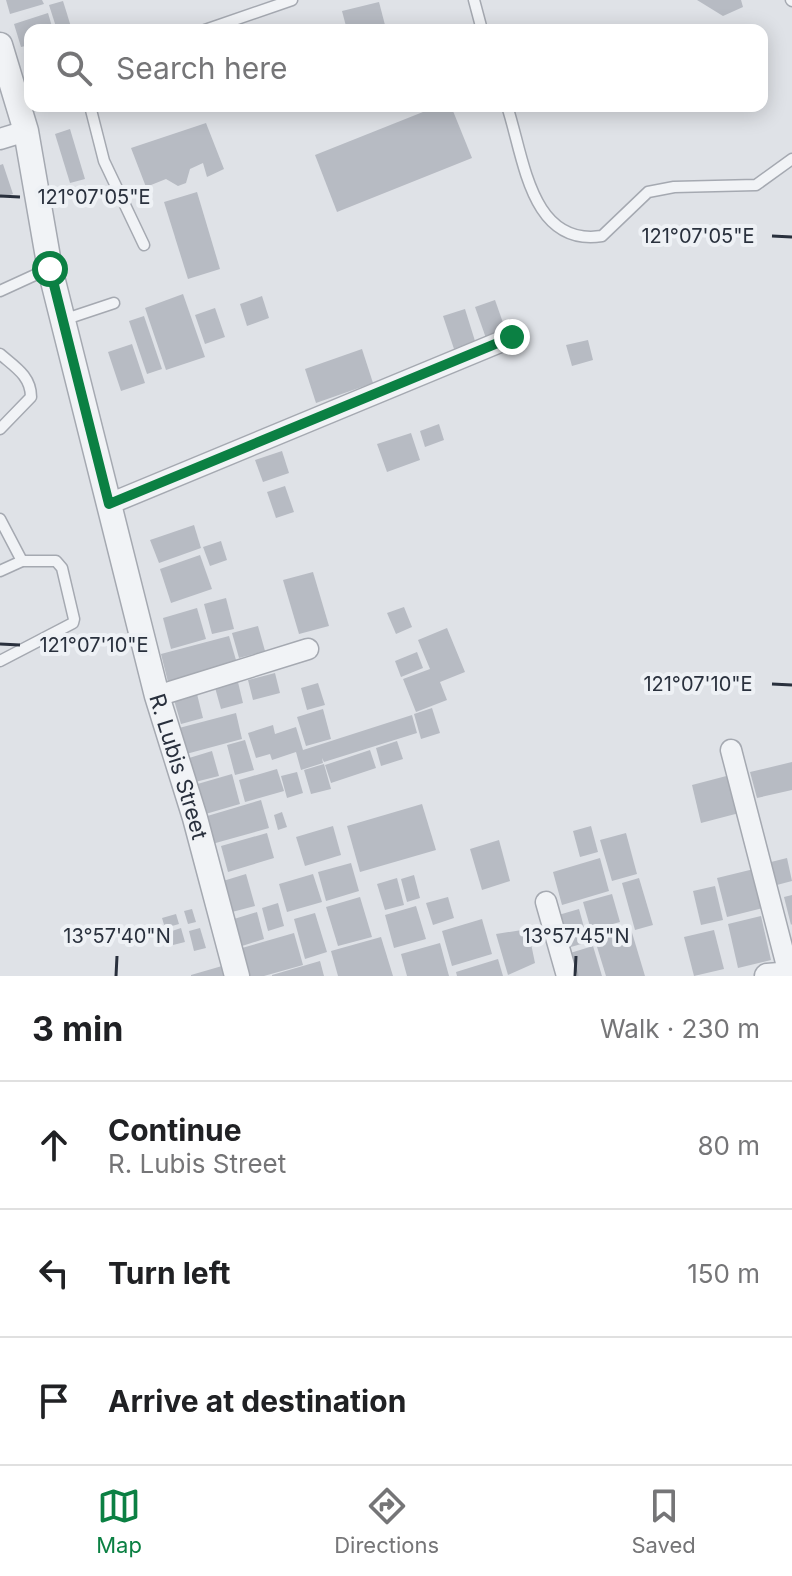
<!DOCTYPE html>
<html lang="en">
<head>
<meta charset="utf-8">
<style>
  :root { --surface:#fff; --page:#f2f2f2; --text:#202124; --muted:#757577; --line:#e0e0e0; --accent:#0b8043 }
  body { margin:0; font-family:Inter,sans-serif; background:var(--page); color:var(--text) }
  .stop { position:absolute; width:24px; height:24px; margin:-18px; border:6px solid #0b8043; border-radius:50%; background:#fff }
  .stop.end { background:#0b8043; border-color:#fff; box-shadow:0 2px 8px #0008 }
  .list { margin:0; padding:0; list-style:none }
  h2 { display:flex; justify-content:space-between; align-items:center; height:104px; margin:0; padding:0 32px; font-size:34px }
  h2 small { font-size:26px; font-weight:400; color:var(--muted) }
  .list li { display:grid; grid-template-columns:52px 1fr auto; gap:24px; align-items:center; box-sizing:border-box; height:128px; padding:0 32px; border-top:2px solid var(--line) }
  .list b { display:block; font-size:30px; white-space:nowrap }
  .list p { margin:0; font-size:26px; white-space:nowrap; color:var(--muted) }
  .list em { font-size:26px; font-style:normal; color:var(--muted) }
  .icon { flex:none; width:44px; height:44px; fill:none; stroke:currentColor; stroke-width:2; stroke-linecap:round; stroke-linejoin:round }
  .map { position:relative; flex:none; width:792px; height:976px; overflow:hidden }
  .search { position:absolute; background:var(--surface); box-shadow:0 4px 20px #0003; left:24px; right:24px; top:24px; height:88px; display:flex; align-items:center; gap:20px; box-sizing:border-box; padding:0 28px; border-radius:16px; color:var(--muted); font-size:30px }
  .sheet { height:488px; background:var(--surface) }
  nav { display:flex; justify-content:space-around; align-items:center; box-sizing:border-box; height:112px; border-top:2px solid var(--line); background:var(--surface); font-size:22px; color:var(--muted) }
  nav a { display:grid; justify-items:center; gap:4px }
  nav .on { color:var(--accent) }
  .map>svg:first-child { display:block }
  .building { fill:#b7bbc3 }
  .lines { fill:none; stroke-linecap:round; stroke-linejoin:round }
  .service-casing { stroke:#a5a9b1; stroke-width:13 }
  .minor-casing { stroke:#a5a9b1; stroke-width:23 }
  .tertiary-casing { stroke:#a5a9b1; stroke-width:27 }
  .service { stroke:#f1f3f6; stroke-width:10 }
  .minor { stroke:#f1f3f6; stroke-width:20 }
  .tertiary { stroke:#f1f3f6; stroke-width:24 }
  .route { stroke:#0b8043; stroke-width:10 }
  .ticks { fill:none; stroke:#29303d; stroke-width:3 }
  .labels { text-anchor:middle; stroke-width:8; stroke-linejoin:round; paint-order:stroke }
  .street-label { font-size:22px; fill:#29303d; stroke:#eef1f5 }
  .ticks-label { font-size:20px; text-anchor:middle; fill:#29303d; stroke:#eef1f5; stroke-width:8; stroke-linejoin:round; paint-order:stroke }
</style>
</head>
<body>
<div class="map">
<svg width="792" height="976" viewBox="0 0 792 976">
  <rect width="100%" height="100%" fill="#dfe2e7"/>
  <g class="building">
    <polygon points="6,0 42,0 44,4 10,14"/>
    <polygon points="697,0 741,0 743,7 723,16"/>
    <polygon points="63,1 72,30 57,30 49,5"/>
    <polygon points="379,2 385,25 347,30 342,11"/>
    <polygon points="48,13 53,30 30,30 30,45 21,47 14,24"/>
    <polygon points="438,106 451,106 472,158 337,212 315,155"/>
    <polygon points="206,123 224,169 207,177 203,163 190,169 186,183 178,186 166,179 146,187 131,148"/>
    <polygon points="70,129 85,179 70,183 55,134"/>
    <polygon points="3,164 13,194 0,198 0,165"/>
    <polygon points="197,192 220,269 188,279 164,202"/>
    <polygon points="183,294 205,357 166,370 145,308"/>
    <polygon points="262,296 269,318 247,326 240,304"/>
    <polygon points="495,300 507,334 487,341 475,307"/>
    <polygon points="215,308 225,337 205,344 195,315"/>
    <polygon points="465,309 475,341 454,349 443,316"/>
    <polygon points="144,316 162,369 147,374 129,321"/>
    <polygon points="588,340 593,360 572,366 566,345"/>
    <polygon points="132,344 145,383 121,391 108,352"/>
    <polygon points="362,349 373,383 316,403 305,369"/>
    <polygon points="439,424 444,440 425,447 420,431"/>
    <polygon points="411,433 420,460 387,472 377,444"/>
    <polygon points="282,451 289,473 263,482 255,460"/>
    <polygon points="285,486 294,512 276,518 267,492"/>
    <polygon points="194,525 201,548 159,563 150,540"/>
    <polygon points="221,541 227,560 210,566 203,547"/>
    <polygon points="200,555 212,589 171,603 160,569"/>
    <polygon points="313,572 329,626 299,634 283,580"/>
    <polygon points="226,598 234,629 212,634 204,604"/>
    <polygon points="404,607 412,627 396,634 387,613"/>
    <polygon points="197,608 206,639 171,649 163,618"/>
    <polygon points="258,626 265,651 239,658 232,633"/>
    <polygon points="447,628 465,672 440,682 447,700 416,712 403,679 430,669 418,640"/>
    <polygon points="229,636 238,667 169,686 161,654"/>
    <polygon points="417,652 423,668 401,677 395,661"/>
    <polygon points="275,673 280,693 253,700 248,680"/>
    <polygon points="237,678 243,703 221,709 214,684"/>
    <polygon points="318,683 325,705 307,710 301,688"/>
    <polygon points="197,694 203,718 181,724 174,700"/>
    <polygon points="432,708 440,733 421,739 414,714"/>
    <polygon points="323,709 331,739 306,746 297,717"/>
    <polygon points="236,713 242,739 186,754 179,728"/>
    <polygon points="412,715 417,733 324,762 322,758 323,763 301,770 296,752 272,760 270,754 256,758 248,733 273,725 275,734 296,727 303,750"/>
    <polygon points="245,740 254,770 235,775 227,745"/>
    <polygon points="397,741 403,759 381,766 376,748"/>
    <polygon points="370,750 376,768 331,783 325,765"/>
    <polygon points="212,751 219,776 195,782 189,758"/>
    <polygon points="792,762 792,790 757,798 750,772"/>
    <polygon points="324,764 331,789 311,794 304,770"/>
    <polygon points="277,769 284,791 245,802 239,780"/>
    <polygon points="297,772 303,793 287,798 281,776"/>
    <polygon points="232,774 240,804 202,815 194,785"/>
    <polygon points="734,774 743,812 701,823 692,785"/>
    <polygon points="261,800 269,828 212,844 204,817"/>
    <polygon points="422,804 436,850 360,872 347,826"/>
    <polygon points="282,812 287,827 278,830 274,815"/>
    <polygon points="333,826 341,855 305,866 296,837"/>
    <polygon points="591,826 598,852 580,857 573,831"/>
    <polygon points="267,833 274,858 228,872 221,846"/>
    <polygon points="626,833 637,874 612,881 600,840"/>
    <polygon points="499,840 510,881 482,890 470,849"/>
    <polygon points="600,858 609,891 562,905 553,872"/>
    <polygon points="787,858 792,881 773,886 767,863"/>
    <polygon points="351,863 359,891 326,901 318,872"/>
    <polygon points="754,869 763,908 727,917 717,878"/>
    <polygon points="246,874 255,906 232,912 223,881"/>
    <polygon points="313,874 322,902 287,912 279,884"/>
    <polygon points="414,875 420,898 407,902 401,879"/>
    <polygon points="397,878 404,905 385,910 377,884"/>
    <polygon points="639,878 653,925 635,930 622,883"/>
    <polygon points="715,886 723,920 701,925 693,891"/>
    <polygon points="612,894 620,922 591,930 583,902"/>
    <polygon points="792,895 792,924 791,925 784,897"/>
    <polygon points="360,897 372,937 338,946 326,907"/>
    <polygon points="448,897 454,918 433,925 426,903"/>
    <polygon points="278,903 284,926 268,931 262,908"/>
    <polygon points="416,906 426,939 394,948 385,915"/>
    <polygon points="192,909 196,922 188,924 184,911"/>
    <polygon points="579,909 588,942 564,949 555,916"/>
    <polygon points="257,912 264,939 242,946 234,919"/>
    <polygon points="315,913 327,952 305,959 294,919"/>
    <polygon points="176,914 179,924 165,928 162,918"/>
    <polygon points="761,916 771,960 738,968 728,924"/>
    <polygon points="482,919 492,954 452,966 442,931"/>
    <polygon points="630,926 645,976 606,976 594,937"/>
    <polygon points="181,928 185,942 173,945 169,932"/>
    <polygon points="200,928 206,948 194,951 189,931"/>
    <polygon points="528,929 535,963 508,975 496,934"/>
    <polygon points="714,930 724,969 694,976 684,937"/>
    <polygon points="294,933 303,965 264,976 250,976 242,948"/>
    <polygon points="381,937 393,976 338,976 331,951"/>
    <polygon points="440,943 449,976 407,976 401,954"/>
    <polygon points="593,946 602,976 573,976 567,954"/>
    <polygon points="498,959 503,976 457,976 456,972"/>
    <polygon points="320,961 324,976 272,976 272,975"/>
    <polygon points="222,966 224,976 191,976 191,975"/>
  </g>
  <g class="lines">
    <defs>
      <g id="service">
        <polyline points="474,0 482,30"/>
        <polyline points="791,0 792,1"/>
        <polyline points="205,30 292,0"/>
        <polyline points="90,106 104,161 144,245"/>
        <path d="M507 106C524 157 530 247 602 236L648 192 674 187 756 185 792 159"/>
        <polyline points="0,291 48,269"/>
        <polyline points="63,320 114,303"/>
        <path d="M0 354C15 367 31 376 31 397L0 429"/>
        <polyline points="0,519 22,561"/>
        <polyline points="0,571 22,561 56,561 62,568 74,619 73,623 0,661"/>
      </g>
      <g id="minor">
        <polyline points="0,139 26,131"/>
        <polyline points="109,504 512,337"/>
        <polyline points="157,696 308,649"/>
        <polyline points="731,750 789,974"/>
        <polyline points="546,902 567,976"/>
      </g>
      <g id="tertiary">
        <path id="s1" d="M0 45 26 131 50 269 157 696 195 818 237 976"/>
        <polyline points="767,976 792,974"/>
      </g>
    </defs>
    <use href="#service" class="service-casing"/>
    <use href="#minor" class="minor-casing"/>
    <use href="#tertiary" class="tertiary-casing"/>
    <use href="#service" class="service"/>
    <use href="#minor" class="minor"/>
    <use href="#tertiary" class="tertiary"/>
  </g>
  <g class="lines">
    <polyline class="route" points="50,269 109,504 512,337"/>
  </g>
  <path class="ticks" d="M0 196 20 197M772 236 792 237M0 644 20 645M772 684 792 685M116 976 117 956M575 976 576 956"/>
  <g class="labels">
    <g class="street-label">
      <text dy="8" stroke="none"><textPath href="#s1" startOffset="744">R. Lubis Street</textPath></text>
    </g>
  </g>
  <g class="ticks-label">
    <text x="94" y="204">121°07'05"E</text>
    <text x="698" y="243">121°07'05"E</text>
    <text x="94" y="652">121°07'10"E</text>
    <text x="698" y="691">121°07'10"E</text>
    <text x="117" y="943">13°57'40"N</text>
    <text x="576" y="943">13°57'45"N</text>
  </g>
</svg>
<div class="stop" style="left:50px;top:269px"></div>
<div class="stop end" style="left:512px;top:337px"></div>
<div class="search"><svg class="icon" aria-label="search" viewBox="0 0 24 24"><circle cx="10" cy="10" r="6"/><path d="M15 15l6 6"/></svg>Search here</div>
</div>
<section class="sheet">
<h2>3 min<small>Walk · 230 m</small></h2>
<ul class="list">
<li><svg class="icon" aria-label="ahead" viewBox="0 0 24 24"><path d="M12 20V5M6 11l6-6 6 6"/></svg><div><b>Continue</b><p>R. Lubis Street</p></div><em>80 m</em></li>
<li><svg class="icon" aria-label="left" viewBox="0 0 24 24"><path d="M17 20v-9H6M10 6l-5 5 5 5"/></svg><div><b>Turn left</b></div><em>150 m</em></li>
<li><svg class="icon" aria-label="arrive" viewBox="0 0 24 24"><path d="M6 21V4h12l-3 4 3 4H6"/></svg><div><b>Arrive at destination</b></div></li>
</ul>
</section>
<nav>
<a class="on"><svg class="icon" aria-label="map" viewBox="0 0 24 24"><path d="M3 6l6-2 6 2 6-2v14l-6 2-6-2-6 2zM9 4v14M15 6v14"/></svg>Map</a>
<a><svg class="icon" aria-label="directions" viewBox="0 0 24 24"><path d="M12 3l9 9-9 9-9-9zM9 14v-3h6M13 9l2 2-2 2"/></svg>Directions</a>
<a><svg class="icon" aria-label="saved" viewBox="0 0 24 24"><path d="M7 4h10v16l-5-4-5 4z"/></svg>Saved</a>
</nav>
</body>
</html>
